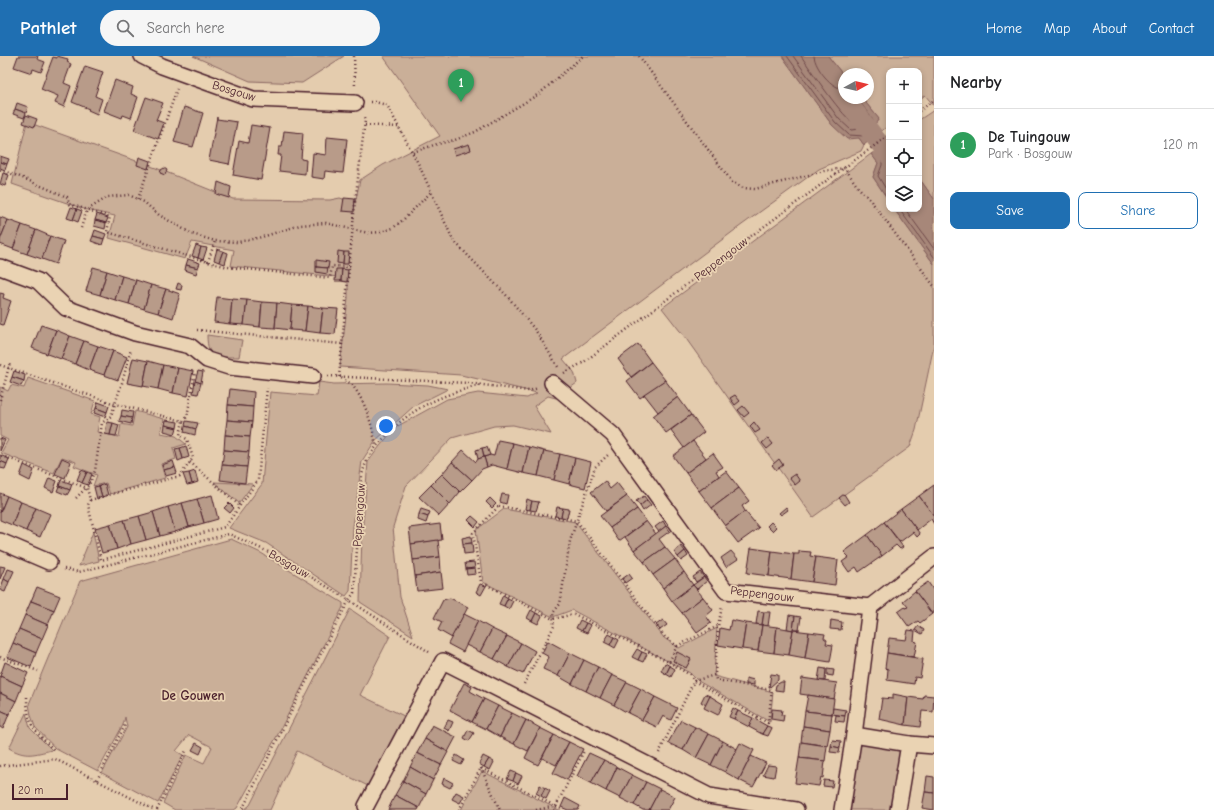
<!DOCTYPE html>
<html lang="en">
<head>
<meta charset="utf-8">
<style>
  :root { --surface:#fff; --page:#f6f6f6; --text:#202124; --muted:#757577; --line:#e0e0e0; --accent:#1f6fb2 }
  body { margin:0; font-family:"Comic Neue",sans-serif; background:var(--page); color:var(--text) }
  .controls { position:absolute; right:12px; top:12px; display:grid; overflow:hidden; border-radius:8px; box-shadow:0 2px 6px #0003 }
  .controls button { width:36px; height:36px; display:grid; place-items:center; padding:0; border:0; border-bottom:1px solid var(--line); background:var(--surface); color:var(--text); font:20px sans-serif }
  .compass { position:absolute; left:838px; top:12px; width:36px; height:36px; border-radius:50%; background:var(--surface); box-shadow:0 2px 6px #0003; rotate:82deg }
  .scale { position:absolute; left:12px; bottom:10px; width:56px; box-sizing:border-box; padding-left:4px; border:2px solid #4a1f2b; border-top:0; font-size:11px; line-height:14px; white-space:nowrap; color:#4a1f2b; -webkit-text-stroke:3px #ead3b3; paint-order:stroke }
  .you { position:absolute; left:386px; top:370px; width:14px; height:14px; margin:-10px; border:3px solid #fff; border-radius:50%; background:#1a73e8; box-shadow:0 0 0 6px #1a73e833 }
  .badge { display:grid; place-items:center; width:26px; height:26px; border-radius:50%; background:var(--accent); color:#fff; font-size:13px; font-weight:700 }
  .pin { position:absolute; translate:-50% -33px; filter:drop-shadow(0 1px 2px #0008) }
  .pin::after { content:''; position:absolute; top:21px; width:14px; height:12px; background:inherit; clip-path:polygon(0 0,100% 0,50% 100%) }
  .list { margin:0; padding:0; list-style:none }
  h2 { display:flex; justify-content:space-between; align-items:center; height:52px; margin:0; padding:0 16px; font-size:17px }
  h2 small { font-size:13px; font-weight:400; color:var(--muted) }
  .list li { display:grid; grid-template-columns:26px 1fr auto; gap:12px; align-items:center; box-sizing:border-box; height:72px; padding:0 16px; border-top:1px solid var(--line) }
  .list b { display:block; font-size:15px; white-space:nowrap }
  .list p { margin:0; font-size:13px; white-space:nowrap; color:var(--muted) }
  .list em { font-size:13px; font-style:normal; color:var(--muted) }
  .actions { display:flex; gap:8px; padding:12px 16px }
  .actions a { flex:1; padding:9px 0; border:1px solid var(--accent); border-radius:8px; text-align:center; font-size:14px; color:var(--accent) }
  .actions .main { background:var(--accent); color:#fff }
  .icon { flex:none; width:22px; height:22px; fill:none; stroke:currentColor; stroke-width:2; stroke-linecap:round; stroke-linejoin:round }
  .map { position:relative; flex:none; width:934px; height:754px; overflow:hidden }
  header { display:flex; align-items:center; gap:24px; box-sizing:border-box; height:56px; padding:0 20px; background:var(--accent); color:#fff }
  header strong { font-size:19px }
  nav { display:flex; gap:22px; margin-inline-start:auto; font-size:14px }
  .search { width:280px; height:36px; background:var(--page); display:flex; align-items:center; gap:10px; box-sizing:border-box; padding:0 14px; border-radius:22px; color:var(--muted); font-size:15px }
  main { display:flex }
  aside { flex:1; background:var(--surface) }
  .map>svg:first-child { display:block }
  .green { fill:#caaf98; stroke:#8a6762 }
  .water { fill:#a78779; stroke:#825d5a }
  .lines { fill:none; stroke-linecap:round; stroke-linejoin:round }
  .shore { stroke:#6f494a; stroke-width:1 }
  .canal { stroke:#a78779; stroke-width:19 }
  .building { fill:#b89b89; stroke:#4a1f2b }
  .minor-casing { stroke:#4a1f2b; stroke-width:18 }
  .path { stroke:#4a1f2b; stroke-width:2.5; stroke-dasharray:1 3; stroke-linecap:butt }
  .minor { stroke:#ead3b3; stroke-width:15 }
  .labels { text-anchor:middle; stroke-width:3.5; stroke-linejoin:round; paint-order:stroke }
  .street-label { font-size:12px; fill:#4a1f2b; stroke:#ead3b3 }
  .neighbourhood-label { font-size:13px; font-weight:bold; fill:#4a1f2b; stroke:#ead3b3 }
</style>
</head>
<body>
<header>
<strong>Pathlet</strong>
<div class="search"><svg class="icon" aria-label="search" viewBox="0 0 24 24"><circle cx="10" cy="10" r="6"/><path d="M15 15l6 6"/></svg>Search here</div>
<nav><a>Home</a><a>Map</a><a>About</a><a>Contact</a></nav>
</header>
<main>
<div class="map">
<svg width="934" height="754" viewBox="0 0 934 754">
  <rect width="100%" height="100%" fill="#e4ccae"/>
  <filter id="ink" filterUnits="userSpaceOnUse"><feTurbulence type="fractalNoise" baseFrequency=".025" numOctaves="2"/><feDisplacementMap in="SourceGraphic" scale="8" xChannelSelector="R" yChannelSelector="G"/><feConvolveMatrix kernelMatrix="1 2 1 2 8 2 1 2 1" color-interpolation-filters="sRGB"/></filter>
  <g filter="url(#ink)">
    <g class="green">
      <polygon points="193,0 344,0 302,27 250,25"/>
      <polygon points="383,0 782,0 832,69 859,82 864,89 861,95 819,113 735,174 563,303 574,316 577,327 556,342 548,340 534,350 551,378 513,369 494,370 452,382 406,430 393,471 400,541 413,580 360,546 362,478 368,406 380,390 396,371 447,343 478,337 527,342 537,337 461,319 340,311 348,242 348,222 231,210 234,194 192,186 185,203 109,182 115,160 87,154 12,128 27,66 156,112 233,143 330,144 340,142 355,147 360,124 383,109 440,80"/>
      <polygon points="828,0 934,0 934,50 925,39 919,44 919,15 889,15 889,69 873,82 868,76 879,63 862,42 868,42 868,18 844,18 844,20"/>
      <polygon points="934,54 934,143 919,122 919,64"/>
      <polygon points="871,98 878,107 873,121 889,145 889,153 894,153 934,208 934,289 916,374 910,391 813,461 687,284 662,252"/>
      <path d="M207 279 242 284 239 301C218 300 207 305 207 279Z"/>
      <polygon points="28,322 95,345 91,358 100,361 97,376 119,381 121,368 132,370 135,355 164,363 161,377 176,380 186,388 173,392 176,403 161,408 165,422 110,438 106,427 93,430 97,419 74,410 76,406 62,401 54,417 1,397 8,384 0,380 0,331 8,335 11,329 24,332"/>
      <polygon points="319,326 334,328 387,327 428,329 448,333 414,350 375,385 362,405 353,471 350,535 346,540 266,487 229,472 262,428 270,336 317,340"/>
      <polygon points="214,426 253,428 239,447"/>
      <polygon points="504,453 575,466 664,582 679,592 717,572 714,620 773,636 770,666 698,625 690,617 572,554 553,561 483,526 476,474"/>
      <polygon points="93,476 99,505 79,510"/>
      <polygon points="231,483 261,497 343,547 343,551 278,678 237,752 234,754 175,754 163,747 186,699 204,707 212,691 189,679 176,695 183,699 158,747 102,717 127,671 125,661 123,669 98,715 56,693 35,671 31,659 29,648 80,525"/>
      <polygon points="350,553 390,580 360,639 404,660 368,730 297,695 270,754 244,754 250,749"/>
      <path d="M26 657 30 672 52 694C34 698 26 702 9 692Z"/>
      <polygon points="860,687 901,694 892,754 849,754"/>
      <polygon points="482,715 559,754 461,754"/>
    </g>
    <g class="water">
      <polygon points="782,0 828,0 844,20 844,42 862,42 879,63 868,76 873,82 864,89 859,82 847,83 832,69"/>
      <polygon points="880,92 886,100 889,99 889,145 873,121 878,107 871,98"/>
      <polygon points="919,122 934,143 934,208 894,153 919,153"/>
    </g>
    <g class="lines">
      <g class="shore">
        <polyline points="787,0 835,66 849,79 864,80 865,73 873,64 860,46 859,42"/>
        <polyline points="793,0 839,63 851,74 859,73 867,63 855,48 854,42"/>
        <path d="M801 0C809 11 845 66 855 67L859 62 850 51 848 42"/>
        <path d="M814 0C815 12 832 33 844 33"/>
        <polyline points="889,103 882,104 882,109 878,120 889,138"/>
        <polyline points="899,153 934,201"/>
        <polyline points="905,153 934,193"/>
      </g>
      <polyline class="canal" points="845,42 889,100"/>
    </g>
    <g class="building">
      <polygon points="18,0 38,0 37,3 45,6 41,16 33,13 32,17 14,11"/>
      <polygon points="57,0 68,3 67,6 71,8 64,27 71,30 64,51 55,47 58,40 41,33 53,1 57,2"/>
      <polygon points="85,10 103,16 95,40 102,43 97,58 88,54 89,53 72,46"/>
      <polygon points="115,24 133,31 131,38 138,41 131,62 123,59 122,62 104,55"/>
      <polygon points="146,41 163,47 156,64 164,67 158,83 134,74"/>
      <polygon points="17,47 28,51 26,57 15,53"/>
      <polygon points="184,51 203,57 193,91 174,86"/>
      <polygon points="15,53 26,57 24,62 13,58"/>
      <polygon points="26,59 37,63 34,71 23,67"/>
      <polygon points="217,61 217,63 237,66 229,109 229,108 209,104"/>
      <polygon points="251,69 270,72 261,124 233,119 239,85 248,87"/>
      <polygon points="284,75 303,77 301,103 306,104 305,118 279,115 281,99 278,99 279,91 282,91"/>
      <polygon points="327,81 347,83 343,117 325,115 324,123 311,121 313,97 326,99"/>
      <polygon points="469,88 471,94 455,99 453,93"/>
      <polygon points="0,100 9,103 7,108 0,106"/>
      <polygon points="139,101 150,105 148,113 137,109"/>
      <polygon points="0,106 7,108 5,114 0,112"/>
      <polygon points="164,112 167,114 165,119 160,117 161,114"/>
      <polygon points="3,117 9,119 5,130 0,128"/>
      <polygon points="218,126 231,131 229,142 216,138"/>
      <polygon points="344,142 355,143 354,156 342,155"/>
      <polygon points="71,151 77,153 73,164 67,162"/>
      <polygon points="77,153 82,155 78,166 73,164"/>
      <polygon points="97,158 108,162 106,167 95,164"/>
      <polygon points="0,161 8,164 0,184"/>
      <polygon points="8,164 22,169 13,193 0,188 0,184"/>
      <polygon points="95,164 106,167 105,173 94,170"/>
      <polygon points="22,169 36,174 27,198 13,193"/>
      <polygon points="36,174 50,180 42,203 27,198"/>
      <polygon points="95,174 106,178 104,183 93,180"/>
      <polygon points="50,180 64,185 56,208 42,203"/>
      <polygon points="93,180 104,183 102,189 91,185"/>
      <polygon points="196,189 201,191 198,202 192,200"/>
      <polygon points="201,191 207,192 203,204 198,202"/>
      <polygon points="217,193 223,195 219,206 214,204"/>
      <polygon points="223,195 228,197 225,208 219,206"/>
      <polygon points="338,195 344,196 343,208 337,207"/>
      <polygon points="344,196 349,196 348,208 343,208"/>
      <polygon points="188,203 200,207 198,212 186,209"/>
      <polygon points="316,204 329,206 328,212 316,211"/>
      <polygon points="186,209 198,212 196,218 185,214"/>
      <polygon points="93,211 107,215 100,239 86,235"/>
      <polygon points="316,211 328,212 327,218 316,216"/>
      <polygon points="336,213 342,213 341,225 335,225"/>
      <polygon points="342,213 348,214 347,226 341,225"/>
      <polygon points="107,215 122,220 115,244 100,239"/>
      <polygon points="122,220 136,224 129,248 115,244"/>
      <polygon points="136,224 151,229 144,253 129,248"/>
      <polygon points="178,227 182,229 181,234 176,233"/>
      <polygon points="151,229 166,233 158,257 144,253"/>
      <polygon points="166,233 180,238 173,262 158,257"/>
      <polygon points="0,237 4,238 3,242 11,245 3,269 0,268"/>
      <polygon points="217,241 232,243 230,268 214,266"/>
      <polygon points="232,243 247,244 244,269 230,268"/>
      <polygon points="247,244 262,246 260,271 244,269"/>
      <polygon points="262,246 277,247 275,272 260,271"/>
      <polygon points="277,247 292,249 290,274 275,272"/>
      <polygon points="292,249 308,250 305,275 290,274"/>
      <polygon points="308,250 323,252 320,277 305,275"/>
      <polygon points="323,252 338,253 335,278 320,277"/>
      <polygon points="41,269 56,274 47,298 32,292"/>
      <polygon points="56,274 70,280 61,303 47,298"/>
      <polygon points="70,280 84,285 75,308 61,303"/>
      <polygon points="84,285 98,290 89,314 75,308"/>
      <polygon points="638,288 651,306 631,321 618,303"/>
      <polygon points="98,290 113,295 104,319 89,314"/>
      <polygon points="113,295 127,301 118,324 104,319"/>
      <polygon points="133,302 148,305 143,330 127,327"/>
      <polygon points="148,305 163,309 158,333 143,330"/>
      <polygon points="651,306 665,324 640,342 627,325"/>
      <polygon points="163,309 178,312 173,337 158,333"/>
      <polygon points="178,312 193,315 188,340 173,337"/>
      <polygon points="14,315 25,319 24,325 12,321"/>
      <polygon points="198,315 203,316 201,327 195,325"/>
      <polygon points="12,321 24,325 21,330 10,326"/>
      <polygon points="665,324 678,341 658,356 644,338"/>
      <polygon points="195,325 201,327 198,338 193,337"/>
      <polygon points="230,333 254,336 253,351 228,349"/>
      <polygon points="735,339 740,345 735,349 730,342"/>
      <polygon points="678,341 691,359 666,377 653,360"/>
      <polygon points="98,346 109,350 107,356 96,352"/>
      <polygon points="228,349 253,351 252,366 227,364"/>
      <polygon points="743,350 749,357 744,361 738,354"/>
      <polygon points="96,352 107,356 105,361 94,357"/>
      <polygon points="122,354 133,356 132,362 121,360"/>
      <polygon points="691,359 704,376 684,392 671,374"/>
      <polygon points="121,360 132,362 131,368 119,365"/>
      <polygon points="166,364 178,366 177,372 165,369"/>
      <polygon points="227,364 252,366 250,381 225,379"/>
      <polygon points="186,365 198,367 196,373 185,370"/>
      <polygon points="107,366 113,367 110,379 105,378"/>
      <polygon points="754,366 760,374 755,377 750,370"/>
      <polygon points="113,367 119,369 116,380 110,379"/>
      <polygon points="165,369 177,372 175,378 164,375"/>
      <polygon points="185,370 196,373 195,379 184,376"/>
      <polygon points="225,379 250,381 249,396 224,394"/>
      <polygon points="0,382 5,384 0,395"/>
      <polygon points="768,382 773,388 767,393 762,387"/>
      <polygon points="498,384 513,387 507,413 492,409 487,411 484,401 490,399 494,400"/>
      <polygon points="693,385 706,402 686,417 673,400"/>
      <polygon points="513,387 529,391 523,417 507,413"/>
      <polygon points="186,390 189,401 183,403 180,392"/>
      <polygon points="487,391 490,399 484,401 482,392"/>
      <polygon points="529,391 544,395 538,420 523,417"/>
      <polygon points="180,392 183,403 178,405 175,393"/>
      <polygon points="482,392 484,401 478,403 476,394"/>
      <polygon points="224,394 249,396 247,411 222,409"/>
      <polygon points="463,394 476,406 478,403 484,401 487,411 482,413 472,424 452,406"/>
      <polygon points="544,395 560,398 554,424 538,420"/>
      <polygon points="713,397 723,411 716,415 719,420 699,435 686,417"/>
      <polygon points="560,398 575,402 569,428 554,424"/>
      <polygon points="0,399 9,403 7,408 0,405"/>
      <polygon points="62,402 71,406 65,422 55,418"/>
      <polygon points="575,402 591,406 585,432 569,428"/>
      <polygon points="779,403 783,409 776,414 772,409"/>
      <polygon points="0,405 7,408 5,413 0,412"/>
      <polygon points="173,405 175,411 164,414 162,409"/>
      <polygon points="452,406 472,424 460,436 442,418"/>
      <polygon points="24,409 34,414 30,425 20,420"/>
      <polygon points="222,409 247,411 245,427 220,424"/>
      <polygon points="175,411 177,417 166,420 164,414"/>
      <polygon points="81,414 87,416 82,427 77,424"/>
      <polygon points="195,415 198,426 192,428 189,417"/>
      <polygon points="726,415 739,432 712,452 699,435"/>
      <polygon points="87,416 92,418 88,429 82,427"/>
      <polygon points="189,417 192,428 187,429 183,418"/>
      <polygon points="442,418 460,436 450,448 431,429"/>
      <polygon points="795,418 800,425 795,429 789,422"/>
      <polygon points="49,422 57,425 53,436 45,432"/>
      <polygon points="61,424 72,428 70,434 59,430"/>
      <polygon points="605,425 610,433 617,427 627,440 606,455 591,436"/>
      <polygon points="105,428 108,439 102,441 99,430"/>
      <polygon points="431,429 450,448 439,460 419,441"/>
      <polygon points="934,429 934,460 919,440"/>
      <polygon points="59,430 70,434 67,439 57,435"/>
      <polygon points="99,430 102,441 97,443 94,431"/>
      <polygon points="739,432 749,445 742,450 745,455 725,470 712,452"/>
      <polygon points="0,437 7,440 0,457"/>
      <polygon points="502,438 508,439 506,448 500,446"/>
      <polygon points="844,438 849,446 845,449 839,442"/>
      <polygon points="212,439 218,463 204,467 197,443"/>
      <polygon points="7,440 21,446 12,469 0,464 0,457"/>
      <polygon points="627,440 637,453 610,472 600,460"/>
      <polygon points="644,440 647,444 640,450 636,445"/>
      <polygon points="919,440 934,460 934,468 931,463 917,474 901,453"/>
      <polygon points="490,442 496,448 492,452 486,446"/>
      <polygon points="197,443 204,467 189,471 182,447"/>
      <polygon points="527,443 532,445 530,454 525,453"/>
      <polygon points="647,444 651,449 643,455 640,450"/>
      <polygon points="532,445 539,446 536,455 530,454"/>
      <polygon points="21,446 36,452 26,475 12,469"/>
      <polygon points="182,447 189,471 175,476 168,451"/>
      <polygon points="229,447 234,452 230,457 224,452"/>
      <polygon points="168,451 175,476 160,480 153,456"/>
      <polygon points="557,451 563,452 561,461 555,460"/>
      <polygon points="786,451 788,454 781,459 779,457"/>
      <polygon points="36,452 50,458 40,481 26,475"/>
      <polygon points="563,452 569,453 567,462 561,461"/>
      <polygon points="421,453 430,456 428,461 419,458"/>
      <polygon points="637,453 646,465 619,485 610,472"/>
      <polygon points="901,453 920,478 917,481 913,476 900,486 884,466"/>
      <polygon points="745,455 759,472 738,487 725,470"/>
      <polygon points="153,456 160,480 146,484 139,460"/>
      <polygon points="419,458 428,461 426,467 418,464"/>
      <polygon points="139,460 146,484 131,488 124,464"/>
      <polygon points="472,460 479,466 475,471 468,464"/>
      <polygon points="124,464 131,488 117,493 110,468"/>
      <polygon points="646,465 656,478 634,494 625,481"/>
      <polygon points="663,465 666,470 659,476 655,471"/>
      <polygon points="771,466 776,471 772,475 767,470"/>
      <polygon points="884,466 903,491 900,493 896,489 882,500 867,479"/>
      <polygon points="110,468 117,493 102,497 95,472"/>
      <polygon points="440,468 442,484 411,488 409,472"/>
      <polygon points="666,470 670,475 659,483 665,491 644,506 634,494"/>
      <polygon points="867,479 882,500 859,516 856,511 849,516 842,506 849,501 844,496"/>
      <polygon points="471,480 472,487 463,488 462,482"/>
      <polygon points="438,484 440,501 413,504 411,488"/>
      <polygon points="472,487 473,497 464,498 463,488"/>
      <polygon points="681,490 685,495 678,501 674,496"/>
      <polygon points="665,491 675,503 653,519 644,506"/>
      <polygon points="751,492 772,495 769,520 747,517"/>
      <polygon points="685,495 688,500 681,505 678,501"/>
      <polygon points="731,495 738,503 726,511 721,502"/>
      <polygon points="772,495 794,498 791,523 769,520"/>
      <polygon points="799,495 811,496 810,500 816,501 812,526 791,523 794,498 799,498"/>
      <polygon points="440,501 441,516 415,520 413,504"/>
      <polygon points="816,501 838,504 835,529 812,526"/>
      <polygon points="675,503 684,516 663,532 653,519"/>
      <polygon points="474,506 475,512 466,513 465,507"/>
      <polygon points="0,510 5,511 0,523"/>
      <polygon points="475,512 476,518 467,519 466,513"/>
      <polygon points="8,513 14,515 9,526 4,523"/>
      <polygon points="441,516 443,532 417,535 415,520"/>
      <polygon points="684,516 693,529 672,545 663,532"/>
      <polygon points="700,516 704,521 696,526 693,521"/>
      <polygon points="629,518 632,522 625,527 622,523"/>
      <polygon points="704,521 707,525 697,533 693,529"/>
      <polygon points="4,523 9,526 5,536 0,534"/>
      <polygon points="928,526 934,535 934,557 932,558 915,535"/>
      <polygon points="480,528 486,530 481,539 476,536"/>
      <polygon points="693,529 703,541 682,557 672,545"/>
      <polygon points="37,531 60,540 54,554 31,545"/>
      <polygon points="915,535 932,558 920,567 918,565 909,571 898,556 905,551 905,552 908,551 903,545"/>
      <polygon points="503,539 508,542 504,550 499,548"/>
      <polygon points="703,541 713,554 706,560 711,567 697,577 682,557"/>
      <polygon points="450,542 468,551 452,582 438,574 442,566 434,562 443,544"/>
      <polygon points="508,542 513,545 509,553 504,550"/>
      <polygon points="31,545 54,554 48,569 25,559"/>
      <polygon points="531,554 536,557 532,565 527,562"/>
      <polygon points="758,555 764,556 762,569 756,568"/>
      <polygon points="764,556 770,556 768,570 762,569"/>
      <polygon points="536,557 542,560 538,568 532,565"/>
      <polygon points="464,558 478,565 463,596 448,588"/>
      <polygon points="25,559 48,569 42,583 19,573"/>
      <polygon points="789,559 795,560 793,574 787,573"/>
      <polygon points="795,560 801,561 799,574 793,574"/>
      <polygon points="580,564 586,567 582,575 576,572"/>
      <polygon points="663,564 667,569 660,574 656,569"/>
      <polygon points="731,564 746,567 742,593 718,589 720,572 729,574"/>
      <polygon points="831,564 842,566 841,574 830,573"/>
      <polygon points="478,565 492,573 480,596 466,589"/>
      <polygon points="586,567 591,569 587,577 582,575"/>
      <polygon points="746,567 762,569 758,595 742,593"/>
      <polygon points="762,569 777,571 774,597 758,595"/>
      <polygon points="918,570 924,574 922,578 915,574"/>
      <polygon points="777,571 793,574 789,599 774,597"/>
      <polygon points="19,573 42,583 36,597 13,587"/>
      <polygon points="492,573 507,580 494,603 480,596"/>
      <polygon points="793,574 809,576 805,602 789,599"/>
      <polygon points="908,574 915,575 914,585 917,586 914,601 887,597 889,582 906,584"/>
      <polygon points="809,576 825,578 824,582 827,584 826,588 833,589 830,606 805,602"/>
      <polygon points="609,578 614,581 610,589 604,586"/>
      <polygon points="507,580 521,587 508,611 494,603"/>
      <polygon points="614,581 619,584 615,592 610,589"/>
      <polygon points="548,585 570,597 558,620 543,613 549,601 542,597"/>
      <polygon points="13,587 36,597 31,611 7,601"/>
      <polygon points="521,587 535,595 523,618 508,611"/>
      <polygon points="637,593 642,596 638,604 632,601"/>
      <polygon points="642,596 647,598 643,606 638,604"/>
      <polygon points="677,596 691,603 686,612 673,605"/>
      <polygon points="570,597 584,604 572,628 558,620"/>
      <polygon points="887,597 923,603 920,622 915,621 914,628 887,624 888,613 885,612"/>
      <polygon points="584,604 598,611 586,635 572,628"/>
      <polygon points="5,606 28,617 22,630 0,620"/>
      <polygon points="665,607 670,610 666,618 661,615"/>
      <polygon points="670,610 675,613 671,621 666,618"/>
      <polygon points="598,611 612,619 600,642 586,635"/>
      <polygon points="820,612 826,613 825,625 818,624"/>
      <polygon points="827,613 834,614 833,620 827,619"/>
      <polygon points="771,618 778,619 778,624 770,631 769,631"/>
      <polygon points="612,619 627,626 614,649 600,642"/>
      <polygon points="0,620 22,630 16,645 0,637"/>
      <polygon points="746,622 754,624 754,629 746,628"/>
      <polygon points="802,622 837,627 834,643 800,638"/>
      <polygon points="627,626 641,633 628,657 614,649"/>
      <polygon points="781,626 784,626 783,635 775,634 776,629"/>
      <polygon points="464,627 472,631 470,635 484,643 472,666 450,654"/>
      <polygon points="641,633 655,641 642,664 628,657"/>
      <polygon points="0,637 16,645 9,658 0,654"/>
      <polygon points="705,638 710,640 706,649 701,646"/>
      <polygon points="893,638 908,641 905,669 879,663 882,642 893,643"/>
      <polygon points="808,639 834,643 832,658 805,655"/>
      <polygon points="924,639 934,640 933,656 922,655 920,671 905,669 908,641 923,643"/>
      <polygon points="710,640 723,648 718,659 704,652"/>
      <polygon points="655,641 677,652 671,664 663,660 657,671 642,664"/>
      <polygon points="484,643 498,650 486,673 472,666"/>
      <polygon points="498,650 512,657 500,681 486,673"/>
      <polygon points="733,652 738,655 734,663 729,661"/>
      <polygon points="833,652 846,654 845,660 832,658"/>
      <polygon points="772,653 782,654 781,659 784,659 783,665 771,663"/>
      <polygon points="0,654 9,658 3,673 0,671"/>
      <polygon points="738,655 753,662 749,671 734,663"/>
      <polygon points="805,655 832,658 830,674 803,670"/>
      <polygon points="512,657 526,664 514,688 500,681"/>
      <polygon points="836,659 845,660 844,666 835,665"/>
      <polygon points="753,662 767,670 762,678 749,671"/>
      <polygon points="448,664 453,666 449,675 444,672"/>
      <polygon points="526,664 540,672 528,695 514,688"/>
      <polygon points="681,664 695,671 683,694 668,687"/>
      <polygon points="432,669 456,681 448,696 425,683"/>
      <polygon points="767,670 772,672 768,680 762,678"/>
      <polygon points="803,670 830,674 827,690 801,686"/>
      <polygon points="695,671 709,678 696,702 683,694"/>
      <polygon points="540,672 554,679 538,709 525,702"/>
      <polygon points="468,674 474,677 469,685 464,682"/>
      <polygon points="709,678 723,685 711,709 696,702"/>
      <polygon points="554,679 569,686 556,709 542,702"/>
      <polygon points="425,683 448,696 441,709 417,697"/>
      <polygon points="832,684 841,685 840,692 831,690"/>
      <polygon points="723,685 737,693 725,716 711,709"/>
      <polygon points="569,686 583,693 567,724 553,717"/>
      <polygon points="801,686 827,690 825,705 799,702"/>
      <polygon points="196,687 203,691 200,698 192,694"/>
      <polygon points="740,687 754,694 739,724 725,716"/>
      <polygon points="831,690 840,692 839,697 830,696"/>
      <polygon points="417,697 441,709 433,724 410,711"/>
      <polygon points="589,697 604,704 591,727 577,720"/>
      <polygon points="456,699 464,704 461,709 453,705"/>
      <polygon points="483,700 489,703 484,711 479,708"/>
      <polygon points="751,700 766,707 753,731 739,724"/>
      <polygon points="799,702 825,705 823,722 821,721 819,730 795,727"/>
      <polygon points="489,703 494,706 490,714 484,711"/>
      <polygon points="604,704 617,711 606,735 591,727"/>
      <polygon points="768,709 776,710 774,721 763,719"/>
      <polygon points="410,711 433,724 426,738 403,725"/>
      <polygon points="617,711 632,719 620,742 606,735"/>
      <polygon points="511,715 516,717 513,725 507,723"/>
      <polygon points="516,717 522,720 518,728 513,725"/>
      <polygon points="632,719 646,726 634,749 620,742"/>
      <polygon points="927,720 934,721 934,737 925,736"/>
      <polygon points="444,722 453,727 450,732 442,728"/>
      <polygon points="824,724 833,725 832,731 823,730"/>
      <polygon points="403,725 426,738 419,752 395,739"/>
      <polygon points="646,726 660,733 649,754 643,754 634,749"/>
      <polygon points="540,729 545,732 541,740 536,737"/>
      <polygon points="545,732 550,735 546,743 541,740"/>
      <polygon points="660,733 675,741 668,754 649,754"/>
      <polygon points="456,736 464,740 460,747 452,743"/>
      <polygon points="925,736 934,737 934,754 922,752"/>
      <polygon points="395,739 419,752 418,754 388,754"/>
      <polygon points="565,742 580,750 578,754 568,754 561,751"/>
    </g>
    <g class="lines">
      <defs>
        <g id="minor">
          <polyline points="142,0 162,10 253,43 355,47"/>
          <polyline points="0,211 38,225 66,252 135,277 190,290 207,304 229,311 313,320"/>
          <polyline points="552,327 613,379 726,535 870,551 854,679 842,754"/>
          <polyline points="0,485 49,506"/>
          <polyline points="870,551 934,501"/>
          <polyline points="854,679 909,688 898,754"/>
          <polyline points="909,688 934,690"/>
          <polyline points="366,750 443,605 709,740 796,754"/>
        </g>
      </defs>
      <use href="#minor" class="minor-casing"/>
      <g class="path">
        <polyline points="354,0 355,31"/>
        <polyline points="639,0 732,126 743,132 755,133 824,115 845,112 857,130 871,145 934,230"/>
        <polyline points="370,46 375,46 387,49 419,109 453,184 508,241 536,275 558,311"/>
        <polyline points="919,55 934,44"/>
        <polyline points="365,69 398,71"/>
        <polyline points="413,96 437,88 455,84 475,76 539,38 583,0"/>
        <polyline points="0,114 18,120 67,141 69,148 110,161 107,176 208,206 228,211 330,222 332,210 350,211"/>
        <polyline points="138,143 177,33"/>
        <polyline points="81,172 87,154 108,141 129,139 144,146 159,159 192,178 215,185 238,186 262,181 300,169 326,167 368,177 381,176 393,172 404,163 431,136"/>
        <polyline points="208,206 215,185"/>
        <polyline points="197,274 342,288 355,147 365,64 363,60"/>
        <path d="M342 288 339 321C343 323 349 326 352 329 366 346 372 369 376 390"/>
        <polyline points="0,309 115,348 183,365 180,379 187,383 193,402 180,420 90,444 87,432 0,399"/>
        <polyline points="564,317 584,306 747,183 889,79"/>
        <polyline points="328,320 468,327 529,335 538,332"/>
        <polyline points="0,344 10,307"/>
        <polyline points="183,365 187,361 195,316"/>
        <polyline points="190,406 240,450"/>
        <polyline points="76,442 89,429 95,415 102,367 111,360 122,327 131,293"/>
        <polyline points="90,444 88,449 101,504 225,471 258,424 267,332"/>
        <polygon points="499,450 577,465 665,581 677,590 669,606 574,558 553,563 481,526 473,477"/>
        <polyline points="64,513 79,516 229,478 275,499 349,544 304,630 243,752 241,754"/>
        <polyline points="677,590 718,570"/>
        <path d="M429 596 349 544 354 537 362 419C366 403 372 395 383 383 410 352 441 339 480 329"/>
        <polyline points="0,601 38,615"/>
        <polyline points="669,606 690,619 694,625 768,667 772,634 716,624 715,619"/>
        <polyline points="524,628 554,570 553,557 560,548 570,485 595,411 608,399"/>
        <path d="M27 641C27 671 36 675 55 695"/>
        <polyline points="659,697 694,625 715,619 718,570 722,551"/>
        <polyline points="0,710 55,703 155,754"/>
        <polyline points="481,712 500,754"/>
        <polyline points="97,724 125,669"/>
        <polyline points="157,754 186,695"/>
        <polyline points="459,754 481,712 563,754"/>
        <polyline points="536,754 556,750"/>
        <polyline points="554,754 584,695"/>
      </g>
      <use href="#minor" class="minor"/>
    </g>
  </g>
  <g class="labels">
    <g class="street-label">
      <text transform="translate(234 35) rotate(17)" y="4">Bosgouw</text>
      <text transform="translate(721 203) rotate(-37)" y="4">Peppengouw</text>
      <text transform="translate(359 459) rotate(-86)" y="4">Peppengouw</text>
      <text transform="translate(289 508) rotate(30)" y="4">Bosgouw</text>
      <text transform="translate(762 538) rotate(7)" y="4">Peppengouw</text>
    </g>
    <g class="neighbourhood-label">
      <text x="193" y="644">De Gouwen</text>
    </g>
  </g>
</svg>
<div class="controls">
<button>+</button>
<button>−</button>
<button><svg class="icon" aria-label="locate" viewBox="0 0 24 24"><circle cx="12" cy="12" r="6"/><path d="M12 2v4M12 18v4M2 12h4M18 12h4"/></svg></button>
<button><svg class="icon" aria-label="layers" viewBox="0 0 24 24"><path d="M12 4l9 5-9 5-9-5zM3 14l9 5 9-5"/></svg></button>
</div>
<svg class="compass" viewBox="-18 -18 36 36"><path d="M0-13l5 13h-10z" fill="#e53935"/><path d="M0 13l5-13h-10z" fill="#757577"/></svg>
<div class="scale">20 m</div>
<div class="you"></div>
<div class="pin badge" style="left:461px;top:46px;background:#2e9e5b">1</div>
</div>
<aside>
<h2>Nearby<small></small></h2>
<ul class="list">
<li><span class="badge" style="background:#2e9e5b">1</span><div><b>De Tuingouw</b><p>Park · Bosgouw</p></div><em>120 m</em></li>
</ul>
<div class="actions"><a class="main">Save</a><a>Share</a></div>
</aside>
</main>
</body>
</html>
